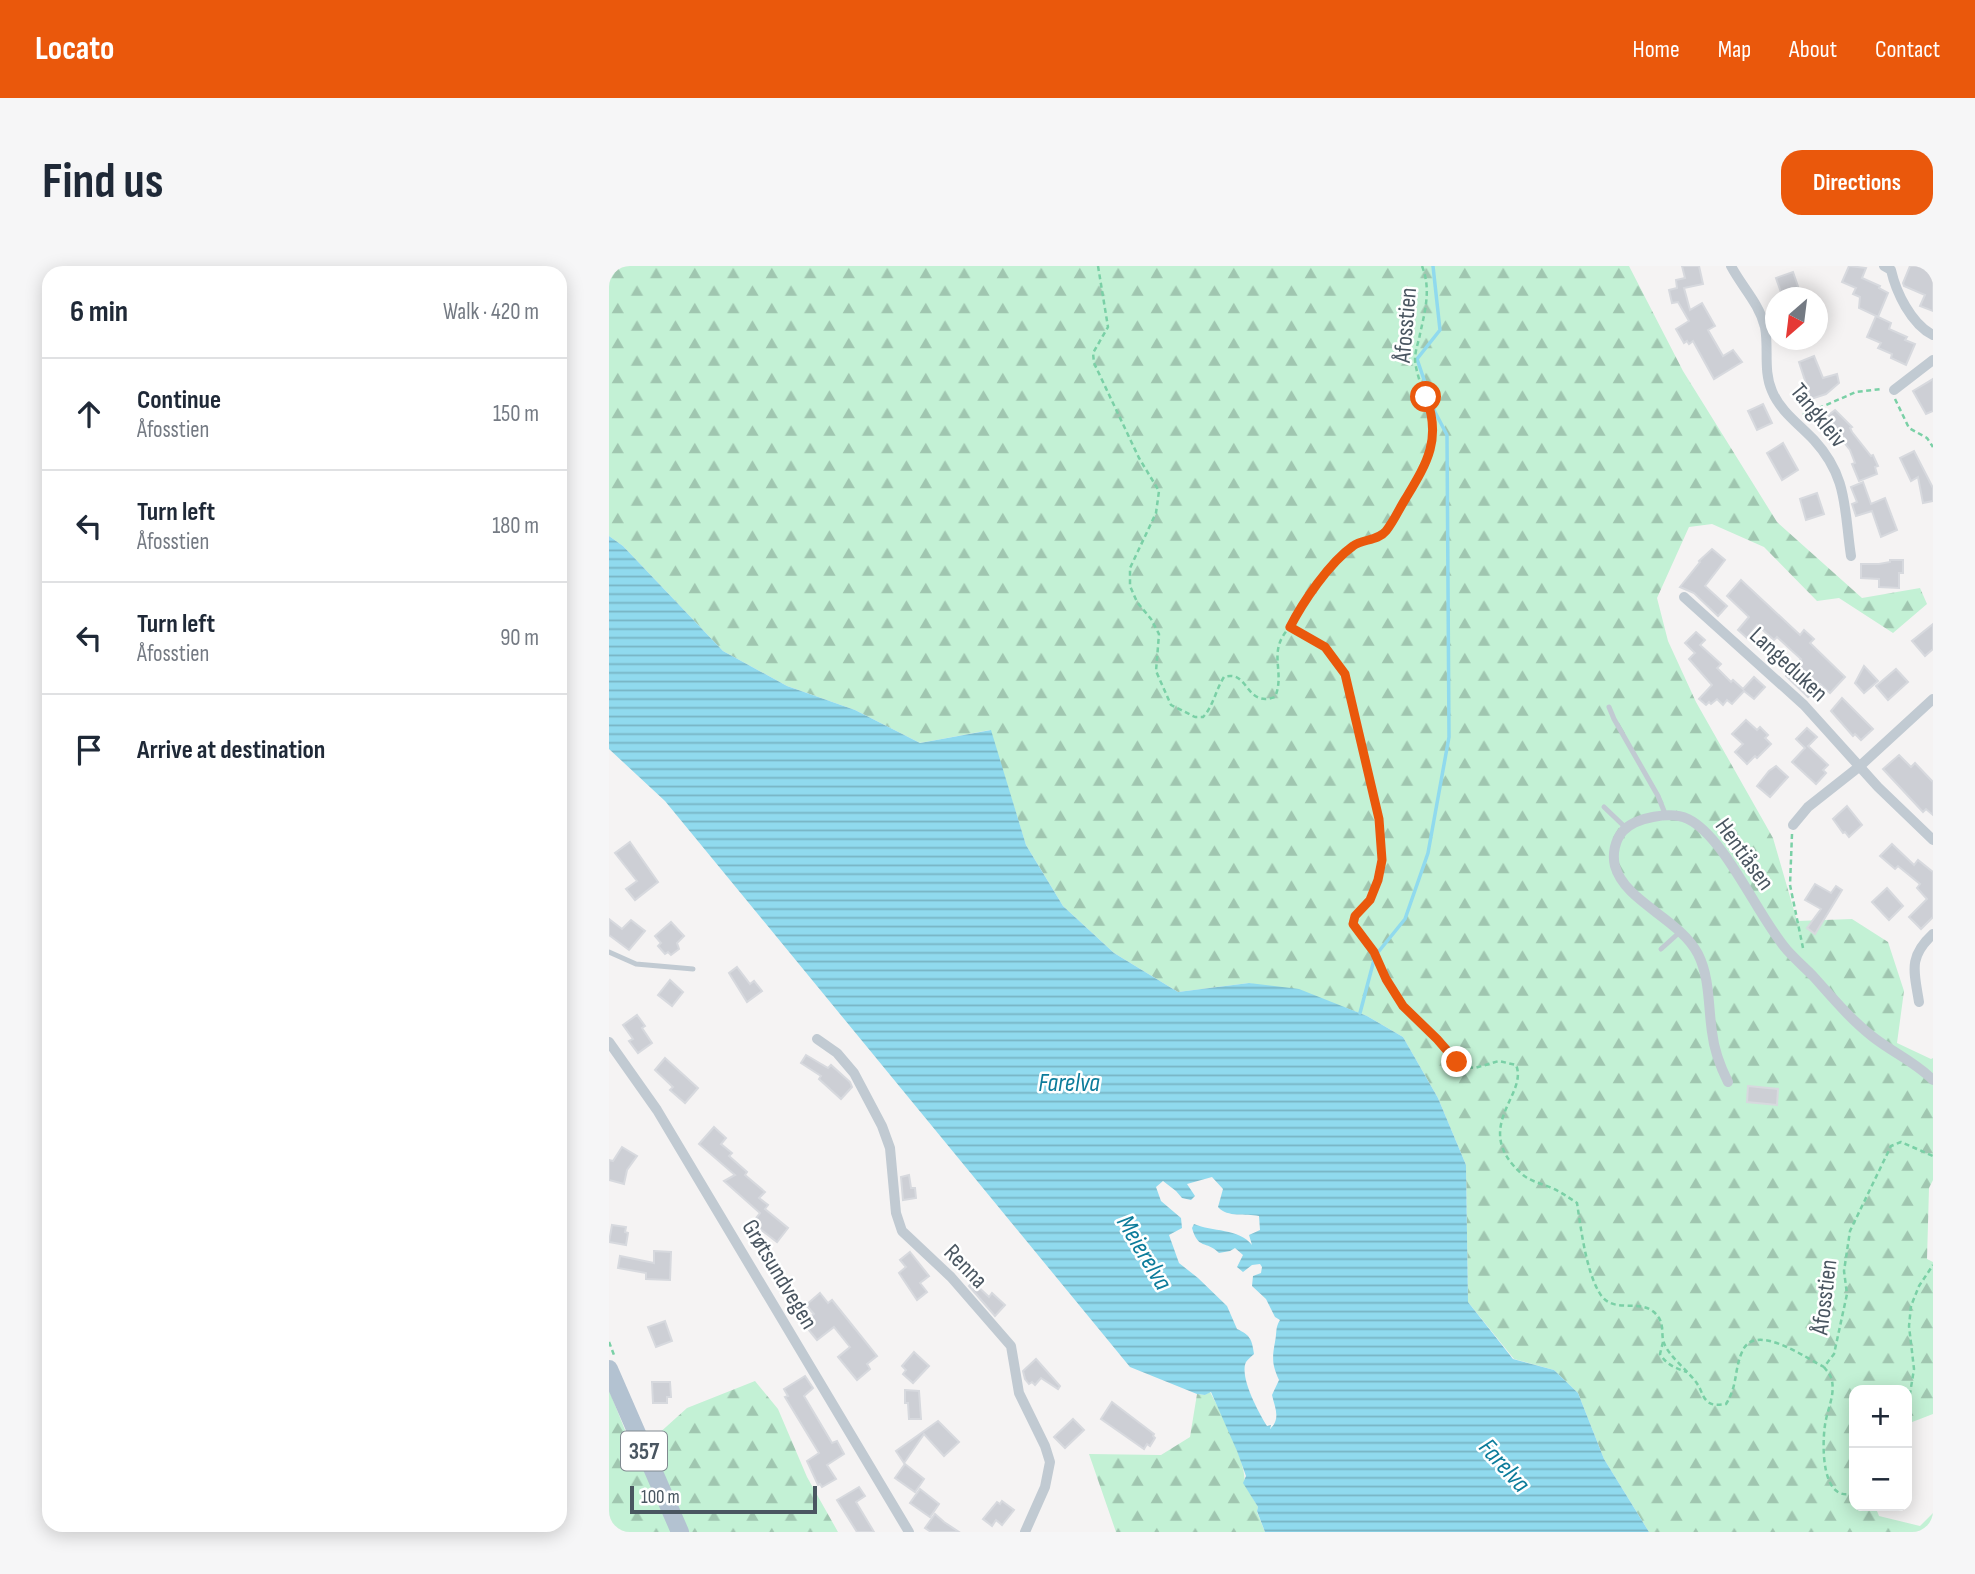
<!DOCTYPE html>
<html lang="en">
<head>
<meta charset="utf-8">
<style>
  :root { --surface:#fff; --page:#f6f6f7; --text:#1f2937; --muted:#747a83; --line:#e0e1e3; --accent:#ea580c }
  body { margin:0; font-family:"Sofia Sans Condensed",sans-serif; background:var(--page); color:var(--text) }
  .controls { position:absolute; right:21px; bottom:21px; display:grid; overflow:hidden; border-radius:14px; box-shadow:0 4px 18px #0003 }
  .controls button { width:63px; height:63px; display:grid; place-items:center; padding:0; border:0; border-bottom:2px solid var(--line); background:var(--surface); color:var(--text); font:35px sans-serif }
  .compass { position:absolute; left:1156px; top:21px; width:63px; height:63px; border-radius:50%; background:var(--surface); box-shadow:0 4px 18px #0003; rotate:208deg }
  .scale { position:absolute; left:21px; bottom:18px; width:187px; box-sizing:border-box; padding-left:7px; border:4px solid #4a5661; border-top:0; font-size:19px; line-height:24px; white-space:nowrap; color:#4a5661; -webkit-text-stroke:5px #fff; paint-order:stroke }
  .stop { position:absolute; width:21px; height:21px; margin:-16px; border:5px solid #ea580c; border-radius:50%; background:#fff }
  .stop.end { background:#ea580c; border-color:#fff; box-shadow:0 2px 7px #0008 }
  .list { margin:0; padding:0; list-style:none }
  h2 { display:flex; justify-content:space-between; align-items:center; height:91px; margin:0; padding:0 28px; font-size:30px }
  h2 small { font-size:23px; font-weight:400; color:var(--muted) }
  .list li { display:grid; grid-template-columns:46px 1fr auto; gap:21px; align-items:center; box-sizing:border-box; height:112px; padding:0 28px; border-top:2px solid var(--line) }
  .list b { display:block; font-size:26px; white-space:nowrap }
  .list p { margin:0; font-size:23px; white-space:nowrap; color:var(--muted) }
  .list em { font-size:23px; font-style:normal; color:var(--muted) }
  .icon { flex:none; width:38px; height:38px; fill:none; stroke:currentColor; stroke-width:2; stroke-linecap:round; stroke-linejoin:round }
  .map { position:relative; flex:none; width:1324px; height:1266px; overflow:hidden; border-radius:21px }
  header { display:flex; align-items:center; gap:42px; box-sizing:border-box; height:98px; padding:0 35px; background:var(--accent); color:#fff }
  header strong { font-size:33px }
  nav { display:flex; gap:38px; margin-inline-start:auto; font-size:24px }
  .intro { display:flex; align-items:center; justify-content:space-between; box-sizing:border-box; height:168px; padding:0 42px }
  h1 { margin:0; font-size:49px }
  .button { padding:18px 32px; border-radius:21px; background:var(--accent); color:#fff; font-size:24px; font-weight:700 }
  main { display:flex; gap:42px; padding:0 42px }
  aside { flex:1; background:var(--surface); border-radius:21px; box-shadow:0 4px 18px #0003 }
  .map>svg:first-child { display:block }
  .forest { fill:url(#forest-firs) }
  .water { fill:url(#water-rules); fill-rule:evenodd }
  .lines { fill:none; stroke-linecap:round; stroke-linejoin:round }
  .stream { stroke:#90daee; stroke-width:3.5 }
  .building { fill:#cdcfd5; stroke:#d7d9de; stroke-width:2 }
  .path { stroke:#7ad0a6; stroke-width:2.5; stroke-dasharray:5 3.5; stroke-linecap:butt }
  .service { stroke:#c1cad2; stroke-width:5 }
  .minor { stroke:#c1cad2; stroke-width:10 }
  .primary { stroke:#b3c2d1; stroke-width:18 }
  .route { stroke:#ea580c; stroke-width:9 }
  .labels { text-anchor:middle; stroke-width:5; stroke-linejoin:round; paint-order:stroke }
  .shield { fill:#fff; stroke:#808990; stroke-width:2 }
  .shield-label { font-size:23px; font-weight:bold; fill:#4a5661 }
  .street-label { font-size:24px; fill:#4a5661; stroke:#fff }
  .water-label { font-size:26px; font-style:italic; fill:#0c7c9b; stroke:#fff }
</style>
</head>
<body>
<header>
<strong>Locato</strong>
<nav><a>Home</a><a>Map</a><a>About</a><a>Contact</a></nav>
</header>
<div class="intro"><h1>Find us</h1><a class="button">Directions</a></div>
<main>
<aside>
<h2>6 min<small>Walk · 420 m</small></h2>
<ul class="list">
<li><svg class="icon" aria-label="ahead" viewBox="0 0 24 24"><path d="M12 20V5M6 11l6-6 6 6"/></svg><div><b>Continue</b><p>Åfosstien</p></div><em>150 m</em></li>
<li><svg class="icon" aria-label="left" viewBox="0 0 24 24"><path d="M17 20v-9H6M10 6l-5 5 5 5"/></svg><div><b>Turn left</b><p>Åfosstien</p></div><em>180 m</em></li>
<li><svg class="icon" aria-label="left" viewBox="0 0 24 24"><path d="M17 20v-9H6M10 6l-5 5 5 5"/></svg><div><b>Turn left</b><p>Åfosstien</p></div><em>90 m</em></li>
<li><svg class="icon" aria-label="arrive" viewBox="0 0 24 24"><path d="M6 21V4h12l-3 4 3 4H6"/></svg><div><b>Arrive at destination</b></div></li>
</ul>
</aside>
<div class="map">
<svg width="1324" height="1266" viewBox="0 0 1324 1266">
  <defs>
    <pattern id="forest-firs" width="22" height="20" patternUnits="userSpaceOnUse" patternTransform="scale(1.75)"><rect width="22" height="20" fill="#c3f1d5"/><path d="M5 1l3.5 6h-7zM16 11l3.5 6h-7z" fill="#a0c6b0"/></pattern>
    <pattern id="water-rules" width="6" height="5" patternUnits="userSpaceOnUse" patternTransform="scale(1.75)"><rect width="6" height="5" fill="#90daee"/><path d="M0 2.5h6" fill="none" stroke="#78b4c4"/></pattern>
  </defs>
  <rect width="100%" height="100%" fill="#f5f3f3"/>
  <g class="forest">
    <polygon points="0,0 1020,0 1074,105 1168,256 1253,332 1311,322 1318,338 1284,367 1230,332 1208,335 1155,281 1103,258 1080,261 1048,332 1059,375 1087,436 1164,572 1188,655 1243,653 1279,676 1295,725 1288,777 1322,793 1324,792 1324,914 1320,922 1318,993 1324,996 1324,1148 1298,1158 1298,1124 1245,1124 1245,1240 1266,1240 1270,1250 1311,1260 1324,1247 1324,1266 1040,1266 995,1193 969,1127 945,1104 905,1093 859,1036 857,899 829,832 794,771 758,750 737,742 640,717 569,726 505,687 454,640 417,579 381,464 311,477 246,444 178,420 114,385 14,280 0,270"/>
    <polygon points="146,1115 169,1143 198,1211 229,1266 0,1266 0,1124 18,1169 47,1170 78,1142"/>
    <path d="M601 1126C610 1142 640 1202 635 1217L649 1241 648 1246 656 1266H507L480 1188 552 1189 581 1171 588 1128 596 1129Z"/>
  </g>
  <path class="water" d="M0 270 14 280 114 385 178 420 246 444 311 477 382 464 417 579 454 640 505 687 569 726 640 717 690 723 758 750 794 771 829 832 857 899 859 1036 904 1093 945 1104 969 1127 995 1193 1040 1266H656L648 1245 649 1241 634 1217 637 1210 628 1185 602 1126 596 1129 588 1128 521 1101 56 535 0 483ZM603 911 614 923 609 941C619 952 636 947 650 950L651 964 640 969 643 979C630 962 603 966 585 958L583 962C589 984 597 974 610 987L621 985 626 982 634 989 628 1001 634 1006 643 999 651 998 653 1001 652 1007 644 1010 643 1020 657 1033 666 1051 671 1054C666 1062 668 1067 666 1076 663 1092 663 1099 670 1114L663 1129C666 1142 672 1153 661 1163L662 1159 658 1160C650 1147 630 1111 637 1096 639 1093 642 1091 645 1088 643 1073 641 1069 628 1063L618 1040 589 1012 570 997 560 969 573 962 572 952 552 935 547 921 554 915 567 925 573 932 582 934 586 930 578 918Z"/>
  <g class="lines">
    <polyline class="stream" points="751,747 766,690 796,653 819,587 840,471 838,169 826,146 808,93 831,64 824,0"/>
  </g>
  <g class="building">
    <polygon points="1073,0 1090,0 1094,18 1075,22 1081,44 1093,37 1106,60 1099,64 1114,90 1124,84 1133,96 1105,113 1084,75 1080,78 1078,75 1075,77 1067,63 1080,55 1069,36 1063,37 1060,24 1068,22 1067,14 1076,12"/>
    <polygon points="1240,0 1257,2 1253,12 1271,20 1270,22 1279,27 1269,51 1250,42 1251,31 1244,28 1247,22 1233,16"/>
    <polygon points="1301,0 1315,0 1324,4 1324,45 1311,40 1316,29 1295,20 1294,17"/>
    <polygon points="1184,6 1193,32 1174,32 1167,12"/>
    <polygon points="1267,50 1282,57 1280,63 1298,71 1296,74 1306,78 1297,99 1282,92 1283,88 1269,82 1272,77 1258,71"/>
    <polygon points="1205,90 1214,112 1228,108 1230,117 1217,128 1202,133 1190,96"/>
    <polygon points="1324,113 1324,145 1317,148 1304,125"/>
    <polygon points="1154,138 1163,157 1148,164 1139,145"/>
    <polygon points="1226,144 1243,161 1241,162 1243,166 1262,190 1264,189 1269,200 1266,201 1268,208 1250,215 1243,198 1246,197 1241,184 1233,174 1228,176 1213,154"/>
    <polygon points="1174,177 1189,204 1173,214 1158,187"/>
    <polygon points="1305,185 1324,222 1324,235 1314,237 1309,211 1302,215 1291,192"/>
    <polygon points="1254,216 1262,238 1276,232 1288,264 1272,271 1263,245 1247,250 1243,238 1248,236 1242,221"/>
    <polygon points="1208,227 1215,248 1197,254 1191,233"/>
    <polygon points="1103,283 1116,294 1096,320 1118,340 1109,350 1085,327 1071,321 1091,296 1090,295"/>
    <polygon points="1281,294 1294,294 1294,307 1290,307 1290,322 1270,321 1270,313 1252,312 1252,298 1270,298 1281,296"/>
    <polygon points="1132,314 1191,369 1195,364 1205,373 1201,377 1236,411 1221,427 1211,418 1199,431 1177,410 1192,393 1168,371 1165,374 1148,359 1138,372 1129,364 1140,351 1118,330"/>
    <polygon points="1324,358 1324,383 1316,390 1303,375"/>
    <polygon points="1087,366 1096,374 1091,379 1112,398 1108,402 1122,416 1124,414 1134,423 1145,411 1156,421 1145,433 1135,425 1123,438 1118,434 1114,439 1108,433 1102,438 1100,436 1097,439 1090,433 1103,419 1080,393 1086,387 1076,377"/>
    <polygon points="1255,400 1269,415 1255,427 1246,417"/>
    <polygon points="1287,403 1299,416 1279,434 1267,420"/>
    <polygon points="1233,432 1264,463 1252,474 1246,468 1244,470 1222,445"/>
    <polygon points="1137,454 1148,464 1151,461 1159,469 1156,472 1162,478 1148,492 1146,490 1138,498 1126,486 1134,478 1123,468"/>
    <polygon points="1198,462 1208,471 1199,480 1219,499 1214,504 1217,507 1207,518 1183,496 1196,482 1187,473"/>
    <polygon points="1290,489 1302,501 1306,497 1324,516 1324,549 1317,543 1314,546 1274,503"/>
    <polygon points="1167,500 1179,511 1161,531 1148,520 1160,505"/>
    <polygon points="1238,540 1253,559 1240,571 1236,566 1234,567 1224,553"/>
    <polygon points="21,576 49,616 26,634 17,623 28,615 6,587"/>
    <polygon points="1283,578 1305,599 1309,594 1324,606 1324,651 1312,663 1300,651 1318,633 1308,622 1311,618 1289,600 1286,603 1271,590"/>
    <polygon points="1206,618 1222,627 1227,620 1233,624 1206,668 1198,662 1212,643 1196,634"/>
    <polygon points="1278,622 1294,640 1280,654 1263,636"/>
    <polygon points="0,653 13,663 22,654 36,665 20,684 0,669"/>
    <polygon points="62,656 75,670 68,677 70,683 62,689 59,686 56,688 49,680 52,677 46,670"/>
    <polygon points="128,701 141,718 145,715 153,725 138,736 120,707"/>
    <polygon points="61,714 74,726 63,740 49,729"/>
    <polygon points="28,749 36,760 33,762 43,777 29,787 20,775 24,773 14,759"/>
    <polygon points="197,789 219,802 222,799 241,816 243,821 232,833 210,813 212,810 192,797"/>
    <polygon points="56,792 89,822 76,837 61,824 64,821 46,804"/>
    <polygon points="1139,820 1169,823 1168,839 1138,836"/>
    <polygon points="105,861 117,872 112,878 123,887 120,890 138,906 136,909 156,926 150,932 159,939 156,943 179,962 168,976 143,957 151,947 115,915 126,909 90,878"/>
    <polygon points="13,881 28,890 18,904 15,918 0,914 0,894 4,895"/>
    <polygon points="300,909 302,922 306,922 307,932 294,934 292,911"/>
    <polygon points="3,959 17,961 16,966 19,967 17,979 0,976"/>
    <polygon points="45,985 62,986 61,1014 37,1013 37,1007 9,1002 11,990 45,997"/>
    <polygon points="301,986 320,1010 311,1017 318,1026 308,1034 290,1007 297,1001 291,994"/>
    <polygon points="364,1016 380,1031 383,1027 396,1039 386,1050 360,1020"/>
    <polygon points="211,1027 219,1037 223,1034 268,1090 258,1098 261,1103 248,1114 229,1091 241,1081 225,1061 208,1074 194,1057 205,1048 197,1039"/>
    <polygon points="56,1055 63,1075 47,1081 39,1061"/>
    <polygon points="305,1086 320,1100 304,1117 294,1108 297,1104 293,1100"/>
    <polygon points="427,1093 451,1120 449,1123 432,1112 426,1119 423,1116 420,1118 416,1113 414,1105"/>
    <polygon points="196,1110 204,1122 195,1130 223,1177 228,1175 235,1188 218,1199 227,1213 213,1221 211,1218 209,1219 198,1195 210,1187 176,1131 179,1130 175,1123"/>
    <polygon points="43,1116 61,1116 62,1131 58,1131 58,1137 44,1137"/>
    <polygon points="296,1124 310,1125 312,1153 300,1153 299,1137 296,1137"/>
    <polygon points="503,1136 545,1168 544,1170 546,1172 541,1180 538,1178 535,1183 492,1153"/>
    <polygon points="464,1153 475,1164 456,1182 445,1171"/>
    <polygon points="329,1155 350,1176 335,1190 315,1168 295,1197 287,1185"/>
    <polygon points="296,1198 315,1213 306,1226 286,1212"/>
    <polygon points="250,1221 256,1230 247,1236 265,1266 248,1266 228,1234"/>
    <polygon points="311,1223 330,1238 321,1251 301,1237"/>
    <polygon points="393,1235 405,1244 393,1259 387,1254 383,1260 374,1253 388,1236 391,1238"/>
    <polygon points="326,1248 335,1256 350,1266 322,1266 316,1262"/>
  </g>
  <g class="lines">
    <g class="path">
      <path d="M489 0 499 61 484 87 485 97 530 192 550 225 547 247 521 302V320L528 336 542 353 550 368 547 405 562 439 586 451H594C604 441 607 423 615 411 640 403 636 442 666 431 677 405 657 386 681 361"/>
      <path d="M813 0C823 25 815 48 810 73 808 80 806 87 806 94 809 124 829 145 824 177 822 192 787 255 776 266 768 275 752 274 743 281 717 303 696 332 681 361L716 381 736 408 770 553 773 594 769 614 761 634 746 650 745 658 765 686 777 713 794 739 828 773 848 796 856 801 866 802 890 795 907 799C920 829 860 862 914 909 924 917 939 919 949 925 956 929 962 933 968 937 972 963 977 1004 990 1026 1004 1052 1035 1028 1050 1052 1055 1060 1052 1070 1055 1077 1060 1091 1081 1106 1089 1119 1092 1123 1093 1130 1097 1134 1102 1140 1109 1139 1117 1138 1129 1119 1125 1104 1133 1086 1145 1055 1197 1092 1215 1101L1225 1088 1238 1028 1235 1005 1241 965 1282 880 1292 876 1324 890"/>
      <polyline points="1286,133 1300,162 1318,172 1324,181"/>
      <polyline points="1194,149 1247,126 1273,123"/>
      <polyline points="1183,568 1181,619 1194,682"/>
      <polyline points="0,1076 5,1089"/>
      <path d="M1054 1076 1051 1088C1058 1099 1066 1102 1078 1106"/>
      <path d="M1215 1101C1218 1105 1222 1109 1223 1115 1226 1130 1218 1144 1216 1159 1213 1179 1212 1238 1245 1227"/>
      <polyline points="1298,1146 1305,1103 1300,1060 1302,1040 1310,1020 1324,999"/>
    </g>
    <g class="service">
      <polyline points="1000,441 1005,453 1049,530 1057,550"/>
      <polyline points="995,541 1017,562"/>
      <polyline points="1052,683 1072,665"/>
      <polyline points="0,686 27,698 84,703"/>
    </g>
    <g class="minor">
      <path d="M1122 0C1133 21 1150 37 1156 61 1160 82 1154 105 1163 125 1171 145 1191 159 1205 174 1239 211 1235 243 1242 290"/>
      <path d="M1275 0 1282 4C1287 26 1302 58 1324 69"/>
      <polyline points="1285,124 1324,94"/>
      <polyline points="1075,331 1195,439 1269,521 1324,574"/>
      <polyline points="1184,559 1199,541 1251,500 1324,433"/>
      <path d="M1310 736C1305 705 1299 691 1324 668"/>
      <polyline points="208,773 228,787 245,807 273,860 281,882 287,947 293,965 342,1011 402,1080 410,1127 436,1180 441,1196 436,1221 416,1266"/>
      <polyline points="0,776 48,844 300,1266"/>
      <path d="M1119 816C1111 800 1105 784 1103 766 1099 739 1101 712 1089 688 1070 652 1016 636 1006 600 1003 588 1006 574 1014 565 1027 551 1062 545 1079 553 1116 571 1149 651 1178 684 1186 693 1195 701 1204 710 1223 731 1241 753 1264 771 1283 786 1306 796 1324 814"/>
    </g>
    <polyline class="primary" points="0,1103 71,1266"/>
  </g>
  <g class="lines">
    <path class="route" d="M817 131C833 173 818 197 797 232 790 243 785 255 777 265 769 275 753 273 744 280 720 297 694 336 681 361L716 381 736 408 770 553 773 594 769 614 761 634 746 650 744 658 765 686 777 713 794 740 828 773 848 796"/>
  </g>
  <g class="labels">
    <rect class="shield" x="12" y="1165.5" width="46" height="39" rx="5"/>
    <g class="shield-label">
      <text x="35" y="1193">357</text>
    </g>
    <g class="street-label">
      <text transform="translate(796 59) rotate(-85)" y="8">Åfosstien</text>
      <text transform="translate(1210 149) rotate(51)" y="8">Tangkleiv</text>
      <text transform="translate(1180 398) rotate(43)" y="8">Langeduken</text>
      <text transform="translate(1136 588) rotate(54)" y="8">Hentiåsen</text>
      <text transform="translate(357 1000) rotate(46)" y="8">Renna</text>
      <text transform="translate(171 1008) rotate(59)" y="8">Grøtsundvegen</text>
      <text transform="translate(1215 1031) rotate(-83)" y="8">Åfosstien</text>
    </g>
    <g class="water-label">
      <text x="460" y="825">Farelva</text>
      <text transform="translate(536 986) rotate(59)" y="9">Meierelva</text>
      <text transform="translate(896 1199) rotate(48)" y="9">Farelva</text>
    </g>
  </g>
</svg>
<div class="controls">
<button>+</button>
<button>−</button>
</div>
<svg class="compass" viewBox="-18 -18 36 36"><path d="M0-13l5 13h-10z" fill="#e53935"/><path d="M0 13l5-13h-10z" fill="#747a83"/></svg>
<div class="scale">100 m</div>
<div class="stop" style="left:817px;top:131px"></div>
<div class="stop end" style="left:848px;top:796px"></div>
</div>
</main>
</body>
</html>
